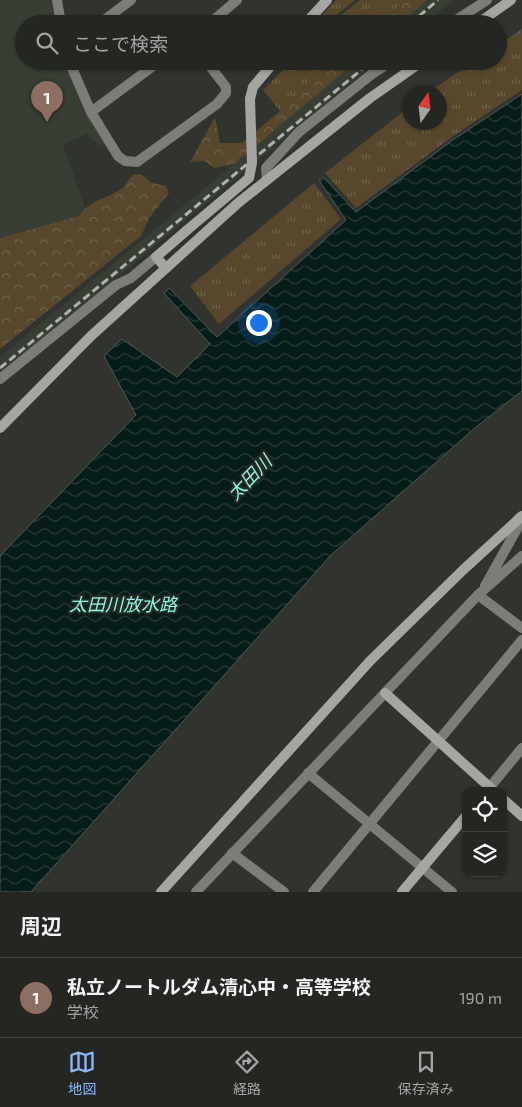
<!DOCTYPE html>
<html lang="ja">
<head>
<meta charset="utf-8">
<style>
  :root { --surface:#242622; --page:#30322f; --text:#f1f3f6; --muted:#a3a5a5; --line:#414340; --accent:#89bafc }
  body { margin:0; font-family:"Exo 2","Noto Sans JP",sans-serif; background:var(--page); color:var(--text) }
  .controls { position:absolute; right:15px; bottom:15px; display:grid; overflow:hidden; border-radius:10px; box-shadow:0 1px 4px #0004 }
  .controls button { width:45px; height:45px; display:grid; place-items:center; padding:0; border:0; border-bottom:1px solid var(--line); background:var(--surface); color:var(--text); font:25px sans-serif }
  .compass { position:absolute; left:402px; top:85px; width:45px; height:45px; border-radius:50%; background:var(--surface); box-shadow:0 1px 4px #0004; rotate:14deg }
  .you { position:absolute; left:258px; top:322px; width:18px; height:18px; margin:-12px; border:4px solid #fff; border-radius:50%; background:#1a73e8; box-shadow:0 0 0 8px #1a73e833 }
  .badge { display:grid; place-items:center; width:32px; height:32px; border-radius:50%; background:var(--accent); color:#fff; font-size:16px; font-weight:700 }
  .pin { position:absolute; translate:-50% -41px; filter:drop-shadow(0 1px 2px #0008) }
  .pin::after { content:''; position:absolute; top:26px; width:18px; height:15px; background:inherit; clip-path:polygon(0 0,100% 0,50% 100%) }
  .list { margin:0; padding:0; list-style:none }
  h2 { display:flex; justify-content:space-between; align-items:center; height:65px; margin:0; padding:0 20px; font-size:21px }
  h2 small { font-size:16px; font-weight:400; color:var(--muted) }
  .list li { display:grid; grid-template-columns:32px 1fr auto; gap:15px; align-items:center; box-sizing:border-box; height:80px; padding:0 20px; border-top:1px solid var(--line) }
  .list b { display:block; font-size:19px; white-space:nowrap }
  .list p { margin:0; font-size:16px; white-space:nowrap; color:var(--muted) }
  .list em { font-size:16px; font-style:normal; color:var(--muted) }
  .icon { flex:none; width:28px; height:28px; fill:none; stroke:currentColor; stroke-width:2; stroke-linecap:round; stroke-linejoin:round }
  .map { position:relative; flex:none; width:522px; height:892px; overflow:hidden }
  .search { position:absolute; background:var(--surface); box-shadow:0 1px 4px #0004; left:15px; right:15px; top:15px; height:55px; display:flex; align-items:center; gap:12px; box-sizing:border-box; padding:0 18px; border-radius:28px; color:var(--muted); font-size:19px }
  .sheet { height:145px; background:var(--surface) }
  nav { display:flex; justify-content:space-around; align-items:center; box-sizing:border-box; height:70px; border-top:1px solid var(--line); background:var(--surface); font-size:14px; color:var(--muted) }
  nav a { display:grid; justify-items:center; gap:2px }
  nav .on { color:var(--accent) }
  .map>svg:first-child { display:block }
  .built { fill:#383e33 }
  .grass { fill:url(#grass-tufts) }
  .forest { fill:url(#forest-crowns) }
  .water { fill:url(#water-waves); stroke:#4c5b58 }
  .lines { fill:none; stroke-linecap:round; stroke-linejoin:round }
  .street { stroke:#7c7c79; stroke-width:10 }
  .secondary { stroke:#a5a5a1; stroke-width:10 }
  .rail { stroke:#afb1ad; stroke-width:3; stroke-dasharray:8 4; stroke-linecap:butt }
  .secondary-bridge { stroke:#a5a5a1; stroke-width:10 }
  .labels { text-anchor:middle; stroke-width:4.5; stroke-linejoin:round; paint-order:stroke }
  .water-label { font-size:18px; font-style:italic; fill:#8cf8e4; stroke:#272924 }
</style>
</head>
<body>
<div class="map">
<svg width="522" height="892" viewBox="0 0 522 892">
  <defs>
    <pattern id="grass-tufts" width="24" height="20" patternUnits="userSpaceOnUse" patternTransform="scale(1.25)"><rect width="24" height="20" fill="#57482d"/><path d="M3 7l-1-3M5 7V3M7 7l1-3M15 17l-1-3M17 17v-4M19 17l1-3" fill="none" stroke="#6f634c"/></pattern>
    <pattern id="forest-crowns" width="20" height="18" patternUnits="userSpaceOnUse" patternTransform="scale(1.25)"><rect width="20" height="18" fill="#57482d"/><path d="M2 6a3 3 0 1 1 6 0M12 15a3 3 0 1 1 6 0" fill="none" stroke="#6f634c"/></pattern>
    <pattern id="water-waves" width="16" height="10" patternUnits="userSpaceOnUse" patternTransform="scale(1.25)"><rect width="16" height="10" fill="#061c18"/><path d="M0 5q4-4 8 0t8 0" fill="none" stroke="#2b3d3a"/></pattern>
  </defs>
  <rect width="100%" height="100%" fill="#30332e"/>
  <g class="built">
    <polygon points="0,0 54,0 58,24 24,24 24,61 65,61 107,142 100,146 85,133 84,135 63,145 85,207 79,216 0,238"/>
    <polygon points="427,0 454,0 423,24 400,24"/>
    <polygon points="356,61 377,61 0,375 0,357 234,164"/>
  </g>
  <g class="grass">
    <polygon points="336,0 355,0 326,24 313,24"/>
    <polygon points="360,0 407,0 376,24 330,24"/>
    <polygon points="522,29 522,90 452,137 356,208 325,173 409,107 410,122 440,122 440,92 429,92 474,61 498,61 498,45"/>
    <polygon points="292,61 330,61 280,111 263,90"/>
    <polygon points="314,183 341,219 219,324 190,286"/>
  </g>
  <g class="forest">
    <polygon points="407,0 427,0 400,24 376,24"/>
    <polygon points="330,61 357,61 234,164 214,168 205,161 190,162 215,117 220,143 242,143 280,111"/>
    <path d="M134 174 142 175 152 183 166 186 169 193 149 218 141 236 0 349V238L79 216C90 199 105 200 121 189 126 186 129 178 134 174Z"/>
  </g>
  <polygon class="water" points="522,94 522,391 476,427 331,555 31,892 0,892 0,556 136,415 104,356 122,339 177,377 210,344 164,293 169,288 217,337 346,220 319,180 323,177 356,212 453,140"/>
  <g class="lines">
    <g class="street">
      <polyline points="57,0 61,24"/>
      <polyline points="99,24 131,0"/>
      <polyline points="209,24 237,0"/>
      <polyline points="450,24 487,0"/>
      <polyline points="69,61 91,112 118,156 125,161 137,162 217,104 226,93 226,87 206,61"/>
      <polyline points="91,112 160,61"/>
      <polyline points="267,180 266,168 299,132 372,74 392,61"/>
      <polyline points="0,379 116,285 131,278 156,257"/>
      <polyline points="485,586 519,525 519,518"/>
      <polyline points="478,595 522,628"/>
      <polyline points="308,773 452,892"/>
      <polyline points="490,787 522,748"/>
      <polyline points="232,853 284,892"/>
      <polyline points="196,892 478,595 522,556"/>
      <polyline points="313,892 522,640"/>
    </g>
    <g class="secondary">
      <polyline points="305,24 327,0"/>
      <polyline points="477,24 511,0"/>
      <polyline points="250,99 253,87 275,61"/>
      <polyline points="166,268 156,257 186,231"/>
      <polyline points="0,428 91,336 238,203 370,98 423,61"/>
      <polyline points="385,693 494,791"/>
      <polyline points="503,799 522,816"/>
      <polyline points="161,892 370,661 463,570 522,516"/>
      <polyline points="402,892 466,816"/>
    </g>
    <g class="rail">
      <polyline points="410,24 438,0"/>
      <polyline points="0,368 372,61"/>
    </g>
    <polyline class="secondary-bridge" points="186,231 249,178 252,163 250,99"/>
  </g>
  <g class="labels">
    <g class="water-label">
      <text transform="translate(250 478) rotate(-46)" y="6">太田川</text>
      <text x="123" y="611">太田川放水路</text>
    </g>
  </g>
</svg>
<div class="controls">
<button><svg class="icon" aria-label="locate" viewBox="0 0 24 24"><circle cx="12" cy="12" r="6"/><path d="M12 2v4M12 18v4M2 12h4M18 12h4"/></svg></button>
<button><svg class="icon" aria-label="layers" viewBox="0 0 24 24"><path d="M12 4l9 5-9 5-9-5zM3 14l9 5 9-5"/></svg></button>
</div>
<svg class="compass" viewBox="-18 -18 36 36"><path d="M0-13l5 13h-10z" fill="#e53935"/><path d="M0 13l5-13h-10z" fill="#a3a5a5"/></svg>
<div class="you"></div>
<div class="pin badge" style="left:47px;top:122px;background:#8d6e63">1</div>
<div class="search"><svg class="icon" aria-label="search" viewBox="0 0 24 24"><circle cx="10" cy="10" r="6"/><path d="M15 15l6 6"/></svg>ここで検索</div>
</div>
<section class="sheet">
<h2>周辺<small></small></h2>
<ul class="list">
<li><span class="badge" style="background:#8d6e63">1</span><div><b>私立ノートルダム清心中・高等学校</b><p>学校</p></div><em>190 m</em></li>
</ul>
</section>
<nav>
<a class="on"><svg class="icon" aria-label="map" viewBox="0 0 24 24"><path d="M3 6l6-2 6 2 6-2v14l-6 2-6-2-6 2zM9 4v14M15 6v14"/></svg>地図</a>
<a><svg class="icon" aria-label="directions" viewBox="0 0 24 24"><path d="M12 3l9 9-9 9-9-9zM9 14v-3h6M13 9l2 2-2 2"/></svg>経路</a>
<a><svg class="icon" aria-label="saved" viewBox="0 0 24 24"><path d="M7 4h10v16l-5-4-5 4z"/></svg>保存済み</a>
</nav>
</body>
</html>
